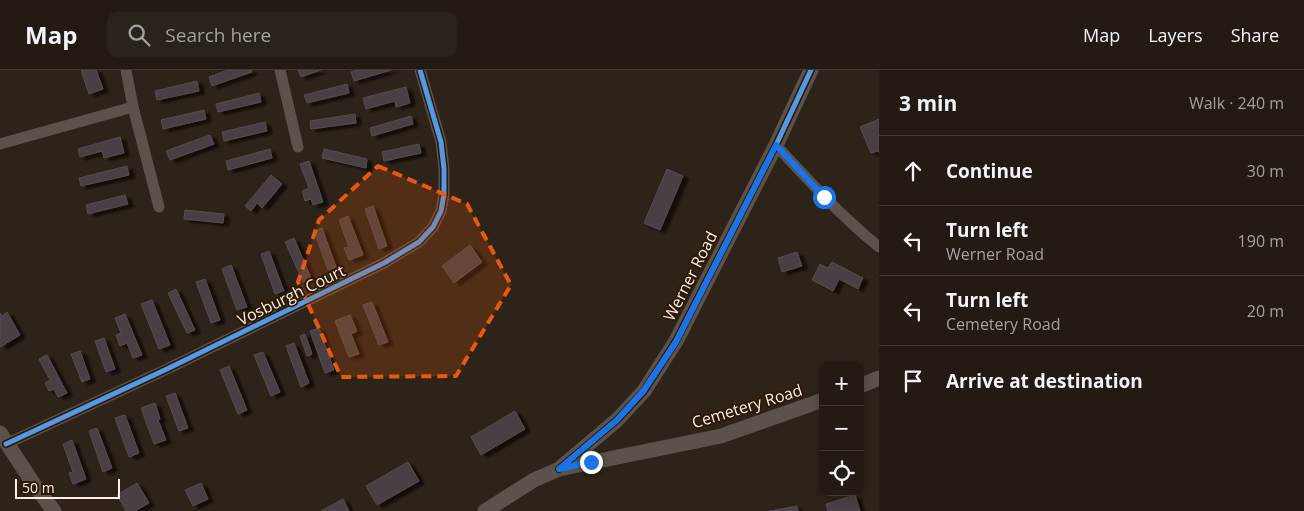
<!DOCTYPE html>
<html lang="en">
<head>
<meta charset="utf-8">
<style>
  :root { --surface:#221a13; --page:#2a231c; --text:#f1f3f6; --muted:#a2a1a0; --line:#3f3833 }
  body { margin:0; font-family:"Open Sans",sans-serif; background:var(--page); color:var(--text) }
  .controls { position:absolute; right:15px; bottom:15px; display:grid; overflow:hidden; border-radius:10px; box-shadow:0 2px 12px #0003 }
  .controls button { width:45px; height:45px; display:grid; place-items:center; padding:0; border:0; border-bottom:1px solid var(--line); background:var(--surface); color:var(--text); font:25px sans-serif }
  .scale { position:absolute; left:15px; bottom:12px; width:105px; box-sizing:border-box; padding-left:5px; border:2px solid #fceee3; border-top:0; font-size:14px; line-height:18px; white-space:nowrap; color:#fceee3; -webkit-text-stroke:4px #2c1a07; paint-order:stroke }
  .stop { position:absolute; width:15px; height:15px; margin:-11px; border:4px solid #1a73e8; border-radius:50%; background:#fff }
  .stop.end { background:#1a73e8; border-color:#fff; box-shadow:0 1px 5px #0008 }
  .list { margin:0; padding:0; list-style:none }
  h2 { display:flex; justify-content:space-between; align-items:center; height:65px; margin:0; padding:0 20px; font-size:21px }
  h2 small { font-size:16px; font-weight:400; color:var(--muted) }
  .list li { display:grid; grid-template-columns:32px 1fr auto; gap:15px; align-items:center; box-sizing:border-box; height:70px; padding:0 20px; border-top:1px solid var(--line) }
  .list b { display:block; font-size:19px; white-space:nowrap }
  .list p { margin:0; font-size:16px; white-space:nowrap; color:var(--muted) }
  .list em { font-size:16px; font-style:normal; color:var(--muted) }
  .icon { flex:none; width:28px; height:28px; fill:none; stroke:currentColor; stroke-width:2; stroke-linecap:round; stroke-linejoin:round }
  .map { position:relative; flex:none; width:879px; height:441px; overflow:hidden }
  header { display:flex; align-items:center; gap:30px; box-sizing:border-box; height:70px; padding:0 25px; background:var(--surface); border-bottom:1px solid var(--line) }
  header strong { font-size:24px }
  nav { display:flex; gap:28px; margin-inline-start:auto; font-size:18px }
  .search { width:350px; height:45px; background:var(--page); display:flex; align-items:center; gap:12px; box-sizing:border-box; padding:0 18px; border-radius:10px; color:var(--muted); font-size:19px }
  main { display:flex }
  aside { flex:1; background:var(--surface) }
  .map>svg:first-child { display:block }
  .building { fill:#484144; stroke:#534d4e; filter:url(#shadow) }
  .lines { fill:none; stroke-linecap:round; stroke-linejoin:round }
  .minor { stroke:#5a524b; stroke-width:11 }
  .tertiary { stroke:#5a524b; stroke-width:15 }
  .cycleway-casing { stroke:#2c1a07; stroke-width:8 }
  .cycleway { stroke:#5399e6; stroke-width:5 }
  .route { stroke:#1a73e8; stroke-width:6 }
  .marked { fill:#e8590c; fill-opacity:0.2; stroke:#e8590c; stroke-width:4; stroke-dasharray:10 6; stroke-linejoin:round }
  .labels { text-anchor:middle; stroke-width:4; stroke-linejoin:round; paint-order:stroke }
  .street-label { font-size:16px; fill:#fceee3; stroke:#2c1a07 }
</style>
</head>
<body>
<header>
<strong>Map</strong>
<div class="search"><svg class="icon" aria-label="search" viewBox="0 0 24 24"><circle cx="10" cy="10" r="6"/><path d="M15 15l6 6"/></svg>Search here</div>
<nav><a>Map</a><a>Layers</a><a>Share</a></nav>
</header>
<main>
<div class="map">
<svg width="879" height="441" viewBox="0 0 879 441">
  <defs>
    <filter id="shadow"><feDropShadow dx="5.5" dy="3" stdDeviation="1" flood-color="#0009"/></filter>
  </defs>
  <rect width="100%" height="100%" fill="#2e2319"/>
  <g class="building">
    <polygon points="81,0 96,0 103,19 89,24"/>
    <polygon points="228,0 251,0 252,2 212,16 209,7"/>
    <polygon points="298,0 321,0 301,7"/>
    <polygon points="357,0 391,0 354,11 351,2"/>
    <polygon points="197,11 199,21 157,30 155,21"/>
    <polygon points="347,14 349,23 307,33 304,25"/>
    <polygon points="406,17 410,33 396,37 395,31 366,39 363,28"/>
    <polygon points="259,23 261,32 218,42 216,34"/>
    <polygon points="204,40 206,49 163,59 161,50"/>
    <polygon points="355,44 356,53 311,59 310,51"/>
    <polygon points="411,46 413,54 372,66 370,58"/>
    <polygon points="879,49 879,83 878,81 871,83 860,57"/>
    <polygon points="265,52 267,61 224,71 222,62"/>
    <polygon points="210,65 214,74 170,90 166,81"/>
    <polygon points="120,67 124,83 104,88 102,81 80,87 78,79"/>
    <polygon points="419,74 421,83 384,91 382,82"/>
    <polygon points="270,79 272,88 228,100 226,91"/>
    <polygon points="324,79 367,89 366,98 322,88"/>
    <polygon points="309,91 323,132 313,135 311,129 305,131 302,121 309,118 300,94"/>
    <polygon points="127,96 129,105 81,116 79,108"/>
    <polygon points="667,99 683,106 660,160 644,153"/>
    <polygon points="271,105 282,114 262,138 257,133 251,141 245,136"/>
    <polygon points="125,125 128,134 88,144 86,135"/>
    <polygon points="373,136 387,176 379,179 365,139"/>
    <polygon points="185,140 224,144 223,153 184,149"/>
    <polygon points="348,146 363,185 349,190 344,178 349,177 339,150"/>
    <polygon points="322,158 336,197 328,200 314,161"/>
    <polygon points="294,168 311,208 303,212 285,172"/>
    <polygon points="470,175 482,192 454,213 442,196"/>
    <polygon points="269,181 284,221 275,224 261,184"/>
    <polygon points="797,182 802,196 782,202 778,188"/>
    <polygon points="832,192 863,208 858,219 839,209 833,221 812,210 820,194 828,198"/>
    <polygon points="231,195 247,237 237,240 222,199"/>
    <polygon points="205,209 220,250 211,253 196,212"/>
    <polygon points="176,219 195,260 187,263 168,223"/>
    <polygon points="152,230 170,275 159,279 141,234"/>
    <polygon points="372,232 388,272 379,275 363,235"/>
    <polygon points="7,242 20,265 0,277 0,243 2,246"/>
    <polygon points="125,244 142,285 133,288 127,273 120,276 116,265 121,263 115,248"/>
    <polygon points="350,245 357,261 351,264 359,284 349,287 335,251"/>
    <polygon points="319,258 334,300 325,303 310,261"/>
    <polygon points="305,264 312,284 307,286 300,266"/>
    <polygon points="104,268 115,299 106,302 95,271"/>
    <polygon points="294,273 309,313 301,317 286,276"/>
    <polygon points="80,281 90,309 82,312 71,284"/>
    <polygon points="263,282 280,322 271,326 254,285"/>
    <polygon points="47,285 67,323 58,327 54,319 49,321 45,313 50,310 39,289"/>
    <polygon points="229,296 247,340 238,344 220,300"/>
    <polygon points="175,323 188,358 179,361 166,326"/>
    <polygon points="155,333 160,349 158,350 166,370 154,374 141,338"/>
    <polygon points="515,341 525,359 481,385 471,367"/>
    <polygon points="125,345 139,383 129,387 115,348"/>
    <polygon points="97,358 112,398 103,402 89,361"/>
    <polygon points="72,370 86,409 73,414 69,403 73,402 63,374"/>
    <polygon points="408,392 419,411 377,435 366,416"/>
    <polygon points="137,413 149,433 135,441 126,441 117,425"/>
    <polygon points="201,413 208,429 193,436 185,420"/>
    <polygon points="855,425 860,441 828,441 826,434"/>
    <polygon points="343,429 349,441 321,441"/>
    <polygon points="797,436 798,441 770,441"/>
  </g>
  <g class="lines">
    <g class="minor">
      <polyline points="126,0 133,37 159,137"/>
      <polyline points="280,0 298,77"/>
      <polyline points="0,74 133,37"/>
      <path d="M776 75C809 111 841 146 879 177"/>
      <polyline points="6,374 167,299 384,193 419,172 433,157 441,141 444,124 444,99 441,72 420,0"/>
    </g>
    <g class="tertiary">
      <polyline points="860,316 879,308"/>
      <polyline points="0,363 35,416 54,441"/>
      <polyline points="559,399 617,350 644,321 676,271 776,75 811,0"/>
      <polyline points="485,441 534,410 559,399 721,366 823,330"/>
    </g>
    <defs>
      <g id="cycleway">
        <polyline points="6,374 167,299 384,193 419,172 433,157 441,141 444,124 444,99 441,72 420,0"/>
        <polyline points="559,399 617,350 644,321 676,271 776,75 811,0"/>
      </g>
    </defs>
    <use href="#cycleway" class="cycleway-casing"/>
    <use href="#cycleway" class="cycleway"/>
  </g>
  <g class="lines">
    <polyline class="route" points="591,392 559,399 617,350 644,320 676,272 776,75 824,127"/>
  </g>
  <path class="marked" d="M378 96 467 134 511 215 456 306 341 307 298 212 319 150Z"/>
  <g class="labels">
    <g class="street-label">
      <text transform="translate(690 206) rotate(-63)" y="6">Werner Road</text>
      <text transform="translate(291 225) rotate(-26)" y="6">Vosburgh Court</text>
      <text transform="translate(747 336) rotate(-17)" y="6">Cemetery Road</text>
    </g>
  </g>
</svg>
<div class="controls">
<button>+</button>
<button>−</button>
<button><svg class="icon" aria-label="locate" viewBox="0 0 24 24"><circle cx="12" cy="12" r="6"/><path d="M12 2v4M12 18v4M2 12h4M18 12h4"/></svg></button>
</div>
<div class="scale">50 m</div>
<div class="stop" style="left:824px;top:127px"></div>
<div class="stop end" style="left:591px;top:392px"></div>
</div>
<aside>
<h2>3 min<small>Walk · 240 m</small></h2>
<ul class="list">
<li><svg class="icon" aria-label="ahead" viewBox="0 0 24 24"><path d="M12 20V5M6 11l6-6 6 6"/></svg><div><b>Continue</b></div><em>30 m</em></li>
<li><svg class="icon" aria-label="left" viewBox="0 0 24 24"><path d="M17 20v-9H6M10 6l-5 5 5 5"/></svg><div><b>Turn left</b><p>Werner Road</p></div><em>190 m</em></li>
<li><svg class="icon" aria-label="left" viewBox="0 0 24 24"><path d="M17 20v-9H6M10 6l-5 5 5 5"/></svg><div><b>Turn left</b><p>Cemetery Road</p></div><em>20 m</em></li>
<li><svg class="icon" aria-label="arrive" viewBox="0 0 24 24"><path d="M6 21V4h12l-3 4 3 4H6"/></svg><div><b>Arrive at destination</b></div></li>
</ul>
</aside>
</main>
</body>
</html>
